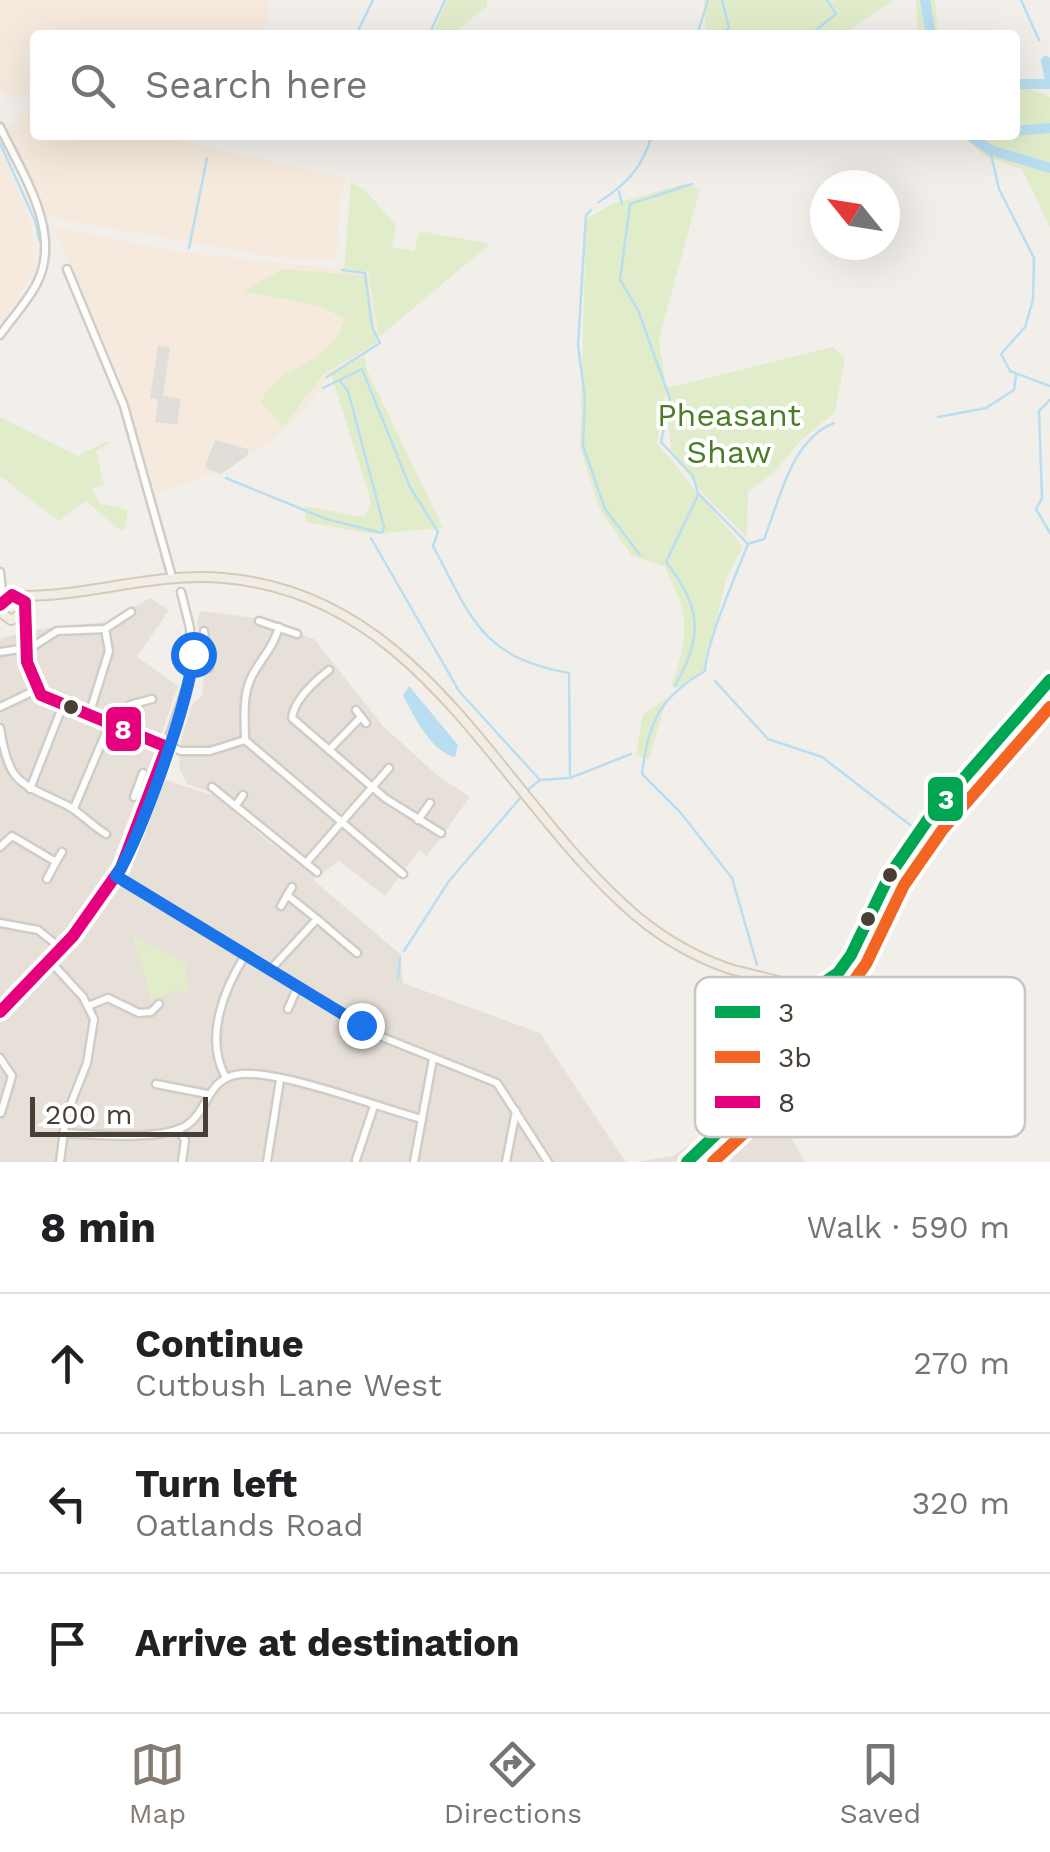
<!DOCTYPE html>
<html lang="en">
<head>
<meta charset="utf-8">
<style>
  :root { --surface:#fff; --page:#f6f6f6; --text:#202124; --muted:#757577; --line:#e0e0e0; --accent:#847d75 }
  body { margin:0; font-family:"Work Sans",sans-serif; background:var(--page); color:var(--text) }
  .compass { position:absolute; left:810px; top:170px; width:90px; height:90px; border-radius:50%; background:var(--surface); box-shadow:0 10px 40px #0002; rotate:300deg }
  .scale { position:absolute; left:30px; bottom:25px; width:178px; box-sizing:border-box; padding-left:10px; border:5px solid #484036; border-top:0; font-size:28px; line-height:35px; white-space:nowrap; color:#484036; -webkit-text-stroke:8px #fff; paint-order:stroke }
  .stop { position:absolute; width:30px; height:30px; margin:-22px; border:8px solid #1a73e8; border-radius:50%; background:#fff }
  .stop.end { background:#1a73e8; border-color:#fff; box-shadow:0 2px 10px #0008 }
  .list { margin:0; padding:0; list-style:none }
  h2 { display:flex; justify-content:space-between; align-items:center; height:130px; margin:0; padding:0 40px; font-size:42px }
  h2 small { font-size:32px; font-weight:400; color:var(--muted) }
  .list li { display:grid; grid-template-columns:65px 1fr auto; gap:30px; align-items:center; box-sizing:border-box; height:140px; padding:0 40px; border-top:2px solid var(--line) }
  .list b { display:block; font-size:38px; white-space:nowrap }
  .list p { margin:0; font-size:32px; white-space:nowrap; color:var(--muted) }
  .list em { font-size:32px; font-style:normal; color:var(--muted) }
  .icon { flex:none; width:55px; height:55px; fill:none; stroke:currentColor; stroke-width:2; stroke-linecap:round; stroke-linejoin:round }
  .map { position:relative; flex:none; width:1050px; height:1162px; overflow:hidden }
  .search { position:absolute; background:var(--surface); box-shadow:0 10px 40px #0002; left:30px; right:30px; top:30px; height:110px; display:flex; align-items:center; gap:25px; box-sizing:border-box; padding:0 35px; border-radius:10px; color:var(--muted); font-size:38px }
  .sheet { height:550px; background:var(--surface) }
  nav { display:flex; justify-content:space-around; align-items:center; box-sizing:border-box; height:140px; border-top:2px solid var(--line); background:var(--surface); font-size:28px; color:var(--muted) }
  nav a { display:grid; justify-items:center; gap:5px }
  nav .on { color:var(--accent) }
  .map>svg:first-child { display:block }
  .residential { fill:#e6e0d8 }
  .commercial { fill:#f5eadd }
  .green { fill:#e1edca }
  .parking { fill:#e1deda }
  .water { fill:#badef1 }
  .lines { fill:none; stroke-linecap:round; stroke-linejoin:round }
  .stream { stroke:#badef1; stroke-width:2.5 }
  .river { stroke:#badef1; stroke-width:10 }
  .minor-casing { stroke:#d0cdc8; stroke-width:11 }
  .major-casing { stroke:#d5cab7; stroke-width:12 }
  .minor { stroke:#fdfdfc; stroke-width:6 }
  .major { stroke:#f1ece4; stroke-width:8 }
  .bus-1-casing { stroke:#fff; stroke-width:20 }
  .bus-2-casing { stroke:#fff; stroke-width:20 }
  .bus-3-casing { stroke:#fff; stroke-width:20 }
  .bus-1 { stroke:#00a651; stroke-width:12 }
  .bus-2 { stroke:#f26522; stroke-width:12 }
  .bus-3 { stroke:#e5007d; stroke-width:12 }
  .route { stroke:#1a73e8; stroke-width:12 }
  .bus-dot { fill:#484036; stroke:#fff; stroke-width:4 }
  .labels { text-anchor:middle; stroke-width:8; stroke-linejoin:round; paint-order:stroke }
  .park-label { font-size:32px; fill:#4c7d26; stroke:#fff }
  .key { fill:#fff; stroke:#c8c6c3; stroke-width:2.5 }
  .key-label { font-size:28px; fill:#484036 }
  .line-badge { stroke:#fff; stroke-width:4 }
  .badge-label { font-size:28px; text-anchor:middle; font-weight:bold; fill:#fff }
</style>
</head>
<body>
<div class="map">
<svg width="1050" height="1162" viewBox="0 0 1050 1162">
  <rect width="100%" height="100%" fill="#f2efeb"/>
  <g class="residential">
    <polygon points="150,598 169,610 137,657 178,686 126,836 160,778 215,796 400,954 403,983 540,1033 626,1162 0,1162 0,639 30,630 106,622"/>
    <polygon points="200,611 257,618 314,639 383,726 437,775 470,797 427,856 419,850 385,896 339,861 313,880 217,794 187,784 179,768 181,740 192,704 202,696 205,663 197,622"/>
    <polygon points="755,1105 792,1140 805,1162 638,1162 672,1156"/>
  </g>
  <g class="commercial">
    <polygon points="0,0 270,0 264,35 35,35 35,99 0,93"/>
    <polygon points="32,106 35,135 159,135 347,179 339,202 337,260 275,257 48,217 7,128"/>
    <polygon points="0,147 31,223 35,270 0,325"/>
    <polygon points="53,227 185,253 368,272 379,337 365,356 331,374 303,412 271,441 221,473 202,476 157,495 118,374"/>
  </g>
  <g class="green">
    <polygon points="447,0 487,0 487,6 451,35 432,35"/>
    <polygon points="704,0 894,0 843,35 706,35"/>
    <polygon points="916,0 935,0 938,35 918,35"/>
    <polygon points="1015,83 1050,97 1050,227 1022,169 983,155 962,135 1015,135"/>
    <polygon points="351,182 364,189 396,225 392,247 414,251 420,231 490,244 379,337 368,272 344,269"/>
    <path d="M684 184 700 189 659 339 666 388 833 347 845 358 835 412 800 441 774 473 748 491 747 537 703 494 671 453 666 391 657 443 743 547 727 577 704 670 678 688 671 687C690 630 690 618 664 566L632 556 599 509 580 447 586 219 612 204Z"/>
    <path d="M282 269 367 276 377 343 323 374 283 427 261 402C279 361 324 373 345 320 318 300 278 300 244 291Z"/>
    <polygon points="365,356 366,368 443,528 373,534 306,522 304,506 364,517 371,502 331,374"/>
    <polygon points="0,417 78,456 107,441 110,443 96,451 104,485 91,489 100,503 128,510 125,528 121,531 86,501 59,521 0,476"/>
    <polygon points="667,698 649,760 636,755 643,714"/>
    <path d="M974 779C966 822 934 848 906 881L897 876Z"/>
    <polygon points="133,935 186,964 188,992 176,991 151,1000"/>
  </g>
  <g class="parking">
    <polygon points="158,346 170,347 163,396 181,399 177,425 155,422 158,399 150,398"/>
    <polygon points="215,440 248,449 248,455 221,474 205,468"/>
  </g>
  <path class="water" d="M409 686 458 745 455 757C432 753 413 715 403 695Z"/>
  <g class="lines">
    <g class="stream">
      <polyline points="1021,0 1039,40"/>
      <polyline points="356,35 373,0"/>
      <polyline points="429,35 445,0"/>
      <polyline points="697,35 708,0"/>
      <polyline points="721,35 729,28 722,0"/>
      <polyline points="810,35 836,14 827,0"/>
      <polyline points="0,143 36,223 39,240"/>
      <polyline points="990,150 999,189 1034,258 1033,300 1025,327 1001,354 1010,371 1050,386"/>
      <polyline points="692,184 630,204 620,280 638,310 670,399 661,442 693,476 698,493 747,543"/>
      <polyline points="619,191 622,204"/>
      <path d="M599 202C628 183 642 168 652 135"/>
      <polyline points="591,210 586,215 578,345 585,398 583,446 605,509 640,555"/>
      <polyline points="189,248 207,158"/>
      <polyline points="327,377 380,343 372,327 365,273 342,270"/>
      <path d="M323 388 362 369 410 487 438 532 433 546C472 619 481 657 569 673L570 778 631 754"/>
      <polyline points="1050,400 1039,411 1042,498 1036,509 1050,533"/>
      <polyline points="938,417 986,408 1014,390 1016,375"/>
      <polyline points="226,478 326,519 382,533 384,527 348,391 339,380"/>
      <polyline points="371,538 459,691 540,780"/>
      <polyline points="715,681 768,739 822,757 914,828"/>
      <path d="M675 686C704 636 701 606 666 562L698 495"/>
      <polyline points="529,789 540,780 569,778"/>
      <polyline points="404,951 449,881 522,796"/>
      <path d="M757 965 732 878 680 812 642 774C648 722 660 697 705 671 706 644 736 574 748 544L764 539C780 499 791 440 834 423"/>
      <polyline points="398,979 400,957"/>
    </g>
    <g class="river">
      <polyline points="925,0 931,35"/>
      <polyline points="1046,61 1050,80"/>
      <polyline points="1015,84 1050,84"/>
      <polyline points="1015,131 1050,128"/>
      <polyline points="969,135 990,150 1050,168"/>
    </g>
    <defs>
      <g id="minor">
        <path d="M0 127C21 172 63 232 37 283 28 301 12 318 0 335"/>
        <polyline points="67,269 124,406 172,577"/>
        <polyline points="0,572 3,601"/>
        <polyline points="24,615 31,679 45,698 181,751 210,751 245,740"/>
        <polyline points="259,621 297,634"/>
        <polyline points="204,631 209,668"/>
        <polyline points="0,652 32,647 57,631 105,629 131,612"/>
        <path d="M329 670C315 681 294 700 292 718L385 798 441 833"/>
        <polyline points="130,705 152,699"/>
        <polyline points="0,707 36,690"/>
        <polyline points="356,710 366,723"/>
        <polyline points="89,715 109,651 105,629"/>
        <path d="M0 728C9 786 20 782 68 806 80 812 92 826 106 834"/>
        <polyline points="131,732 138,705"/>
        <polyline points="245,740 403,874"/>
        <path d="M245 740C245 716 241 691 256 669 265 654 274 645 279 627"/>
        <polyline points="329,750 361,717"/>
        <polyline points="212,787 317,872"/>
        <polyline points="30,789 63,705"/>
        <polyline points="134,797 143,773"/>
        <polyline points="236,805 243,795"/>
        <polyline points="74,808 110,723"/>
        <polyline points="418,820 430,803"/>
        <polyline points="0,847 12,836 56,862 47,879"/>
        <polyline points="56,862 62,852"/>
        <polyline points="306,863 389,768"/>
        <polyline points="116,876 378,1035"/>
        <polyline points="281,906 292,887"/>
        <polyline points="317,919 357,953"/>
        <polyline points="0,923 38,930 62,949"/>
        <polyline points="50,961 83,997 94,1019 87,1063 66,1116 60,1162"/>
        <polyline points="270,970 317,919 287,895"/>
        <polyline points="88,1006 108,998 139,1013 151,1012 159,1004"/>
        <polyline points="288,1009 298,986"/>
        <polyline points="0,1012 73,936 130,851 191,674 190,628 181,592"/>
        <polyline points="382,1037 497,1083 548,1162"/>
        <polyline points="0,1058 12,1076 1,1113"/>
        <polyline points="773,1074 735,1039 768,1003 788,1010 805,1039"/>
        <path d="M226 1078C204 1039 223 990 246 954"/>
        <polyline points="156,1084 207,1094"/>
        <polyline points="178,1129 185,1140 182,1162"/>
        <path d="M63 1133C92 1135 164 1141 187 1125 209 1110 207 1077 241 1074 284 1071 377 1107 422 1119"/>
        <polyline points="356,1160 374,1106"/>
        <polyline points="267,1162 280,1080"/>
        <polyline points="414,1162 433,1059"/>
        <polyline points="506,1162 516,1111"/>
      </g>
      <g id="major">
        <path d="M19 596C88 597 154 572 223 578 420 594 495 787 624 905 654 933 688 954 727 968 755 977 790 979 812 998"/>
        <polyline points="0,605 8,596 16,595 25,602 26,611 11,620 3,614 2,604"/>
        <polyline points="803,988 831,979 844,965 904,851 987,748 1050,680"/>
        <polyline points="687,1162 730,1123 835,1004 840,973"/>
      </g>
    </defs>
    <use href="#minor" class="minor-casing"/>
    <use href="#major" class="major-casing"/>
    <use href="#minor" class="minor"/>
    <use href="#major" class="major"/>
    <defs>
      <polyline id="bus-1" points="687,1162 759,1093 809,1033 817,1016 813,990 838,973 851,955 889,876 929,818 1050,680"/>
      <g id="bus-2">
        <polyline points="833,1021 831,999 850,986 866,964 904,885 943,829 1050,707"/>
        <polyline points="713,1162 743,1134 842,1019"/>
      </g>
      <polyline id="bus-3" points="0,605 12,595 25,602 27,662 41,695 167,747 121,868 73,936 0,1012"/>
    </defs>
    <use href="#bus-1" class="bus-1-casing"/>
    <use href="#bus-2" class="bus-2-casing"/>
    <use href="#bus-3" class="bus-3-casing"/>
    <use href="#bus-1" class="bus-1"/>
    <use href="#bus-2" class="bus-2"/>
    <use href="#bus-3" class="bus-3"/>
  </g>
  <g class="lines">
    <path class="route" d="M193 654C191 696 140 840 116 876L361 1025"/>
  </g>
  <g class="bus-dot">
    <circle cx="71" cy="707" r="9"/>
    <circle cx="890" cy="875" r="9"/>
    <circle cx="868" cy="919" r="9"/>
  </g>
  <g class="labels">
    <g class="park-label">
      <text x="729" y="426">Pheasant<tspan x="729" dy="37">Shaw</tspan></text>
    </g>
  </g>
  <rect x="695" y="977" width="330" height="160" rx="15" class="key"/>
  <rect x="715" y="1006" width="45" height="12" fill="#00a651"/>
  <rect x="715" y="1051" width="45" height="12" fill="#f26522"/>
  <rect x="715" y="1096" width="45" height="12" fill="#e5007d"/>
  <g class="key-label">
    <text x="778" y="1022">3</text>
    <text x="778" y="1067">3b</text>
    <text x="778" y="1112">8</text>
  </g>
  <g class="line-badge">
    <rect x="104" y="705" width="39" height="48" rx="10" fill="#e5007d"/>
    <rect x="926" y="775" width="39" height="48" rx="10" fill="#00a651"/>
  </g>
  <g class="badge-label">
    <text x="123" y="739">8</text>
    <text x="946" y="809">3</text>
  </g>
</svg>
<svg class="compass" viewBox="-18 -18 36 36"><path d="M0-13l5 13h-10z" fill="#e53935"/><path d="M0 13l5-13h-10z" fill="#757577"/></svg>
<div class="scale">200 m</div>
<div class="stop" style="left:193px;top:654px"></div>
<div class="stop end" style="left:361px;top:1025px"></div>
<div class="search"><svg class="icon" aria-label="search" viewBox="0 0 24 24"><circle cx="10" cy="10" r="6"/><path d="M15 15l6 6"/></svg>Search here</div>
</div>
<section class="sheet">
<h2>8 min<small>Walk · 590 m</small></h2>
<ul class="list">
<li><svg class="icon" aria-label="ahead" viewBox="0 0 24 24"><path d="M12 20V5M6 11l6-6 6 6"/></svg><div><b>Continue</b><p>Cutbush Lane West</p></div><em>270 m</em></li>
<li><svg class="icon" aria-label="left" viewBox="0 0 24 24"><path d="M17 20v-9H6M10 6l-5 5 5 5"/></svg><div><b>Turn left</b><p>Oatlands Road</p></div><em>320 m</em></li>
<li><svg class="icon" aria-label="arrive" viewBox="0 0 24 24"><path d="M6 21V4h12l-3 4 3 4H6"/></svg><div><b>Arrive at destination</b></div></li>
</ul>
</section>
<nav>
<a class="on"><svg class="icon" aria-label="map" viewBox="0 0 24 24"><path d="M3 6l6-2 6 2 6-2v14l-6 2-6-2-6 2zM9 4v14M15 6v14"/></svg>Map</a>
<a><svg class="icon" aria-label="directions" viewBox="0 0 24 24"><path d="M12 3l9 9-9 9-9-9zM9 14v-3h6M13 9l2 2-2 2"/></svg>Directions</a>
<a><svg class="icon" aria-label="saved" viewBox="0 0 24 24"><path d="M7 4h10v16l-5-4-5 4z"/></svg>Saved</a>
</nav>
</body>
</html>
